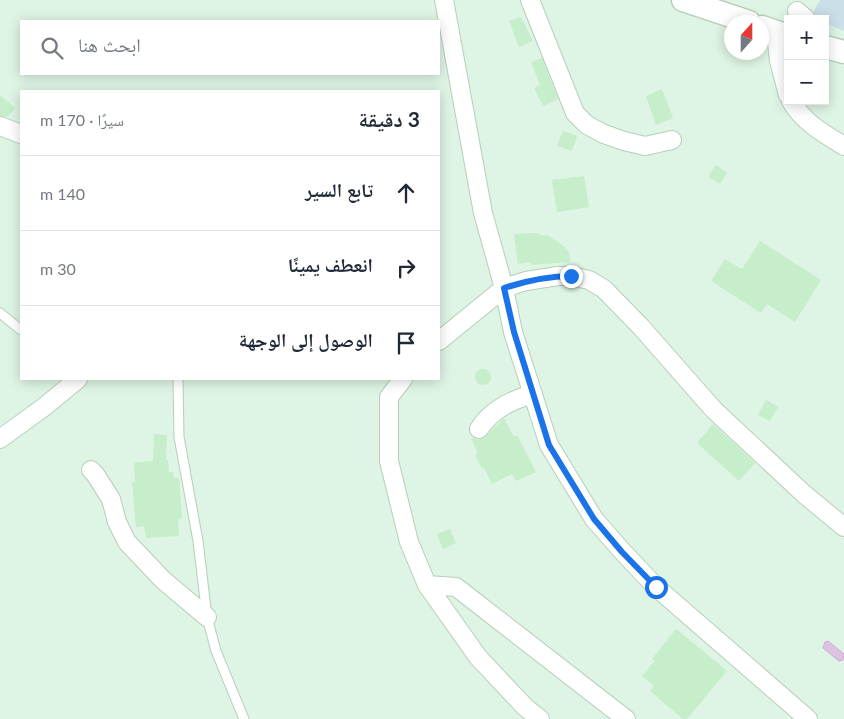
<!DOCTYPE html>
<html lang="ar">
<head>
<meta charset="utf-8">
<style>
  :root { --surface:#fff; --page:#f6f6f7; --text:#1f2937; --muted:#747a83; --line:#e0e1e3 }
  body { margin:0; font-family:Lato,"Noto Naskh Arabic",sans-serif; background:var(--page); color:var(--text); direction:rtl }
  .controls { position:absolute; right:15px; top:15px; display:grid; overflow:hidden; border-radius:0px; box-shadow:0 2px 12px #0003 }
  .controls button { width:45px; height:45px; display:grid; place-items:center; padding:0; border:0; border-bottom:1px solid var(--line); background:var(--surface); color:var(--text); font:25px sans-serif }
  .compass { position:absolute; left:724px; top:15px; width:45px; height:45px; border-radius:50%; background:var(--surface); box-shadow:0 2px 12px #0003; rotate:21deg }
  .stop { position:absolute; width:15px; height:15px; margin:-11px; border:4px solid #1a73e8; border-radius:50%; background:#fff }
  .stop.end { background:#1a73e8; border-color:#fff; box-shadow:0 1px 5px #0008 }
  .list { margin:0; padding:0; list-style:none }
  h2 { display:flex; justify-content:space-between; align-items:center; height:65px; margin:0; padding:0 20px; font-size:21px }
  h2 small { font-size:16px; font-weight:400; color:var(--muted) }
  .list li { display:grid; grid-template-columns:32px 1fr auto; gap:15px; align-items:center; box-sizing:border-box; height:75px; padding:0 20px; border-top:1px solid var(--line) }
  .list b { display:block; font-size:19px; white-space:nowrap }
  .list em { font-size:16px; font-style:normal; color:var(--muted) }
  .icon { flex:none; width:28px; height:28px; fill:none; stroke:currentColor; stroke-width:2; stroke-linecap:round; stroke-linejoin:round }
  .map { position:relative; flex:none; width:844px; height:719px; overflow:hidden; direction:ltr }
  .search { position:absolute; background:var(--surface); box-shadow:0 2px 12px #0003; left:20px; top:20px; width:420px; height:55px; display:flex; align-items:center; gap:12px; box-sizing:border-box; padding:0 18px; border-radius:0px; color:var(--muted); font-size:19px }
  .panel { position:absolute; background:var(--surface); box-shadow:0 2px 12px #0003; left:20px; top:90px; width:420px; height:290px; border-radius:0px; direction:rtl }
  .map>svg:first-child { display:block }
  .residential { fill:#def4e4; fill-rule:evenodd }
  .green { fill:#cbdfe8 }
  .water { fill:#dec2e3; stroke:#cea9d4 }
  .building { fill:#c6eeca }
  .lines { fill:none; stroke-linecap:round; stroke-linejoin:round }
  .service-casing { stroke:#b5cfb9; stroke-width:11 }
  .minor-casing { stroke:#b5cfb9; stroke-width:20 }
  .tertiary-casing { stroke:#b5cfb9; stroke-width:25 }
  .service { stroke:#fff; stroke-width:9 }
  .minor { stroke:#fff; stroke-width:18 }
  .tertiary { stroke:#fff; stroke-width:22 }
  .route { stroke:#1a73e8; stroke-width:6 }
</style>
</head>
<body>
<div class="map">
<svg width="844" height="719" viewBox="0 0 844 719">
  <rect width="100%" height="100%" fill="#ecfbf1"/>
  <path class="residential" d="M0 0H844V719H0ZM788 19H825V101H788ZM21 21H439V74H21ZM732 22H762V52H732ZM21 91H439V379H21Z"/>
  <polygon class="green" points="820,0 844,0 844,31 825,23 825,19 816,19 811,17"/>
  <polygon class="water" points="828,641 844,654 843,660 839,661 823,648 825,642"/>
  <g class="building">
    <polygon points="521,17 533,41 519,47 509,21"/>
    <polygon points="542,58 558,99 543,106 534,88 540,85 531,62"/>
    <polygon points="662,89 673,118 656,125 646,96"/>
    <polygon points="0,95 15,108 7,117 0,116"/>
    <polygon points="563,131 577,136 572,151 557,146"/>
    <polygon points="716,165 727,173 720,184 708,177"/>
    <polygon points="584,176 589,207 557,212 552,180"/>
    <polygon points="536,233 545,236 546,234 562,245 569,252 570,262 531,265 531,262 518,264 514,234"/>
    <polygon points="760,241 821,280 795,322 767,304 761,313 711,281 725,259 742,269"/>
    <circle cx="483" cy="377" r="8"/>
    <polygon points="766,400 778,407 770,421 758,415"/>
    <polygon points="504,418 514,437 517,435 536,472 516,481 512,474 492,484 484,468 482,469 475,455 478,453 471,438 478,440 484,438"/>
    <polygon points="713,424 755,463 739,481 697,443"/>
    <polygon points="154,434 167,435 166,460 168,460 169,472 173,472 174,478 179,478 182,518 178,519 179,536 146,538 144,526 136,527 132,482 135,482 134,463 153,461"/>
    <polygon points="450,529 456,543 443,549 437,534"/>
    <polygon points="676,629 727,671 687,719 683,719 650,691 654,686 642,676 655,661 652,659"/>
  </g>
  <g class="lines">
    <defs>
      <g id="service">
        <polyline points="0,313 21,330"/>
        <polyline points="178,379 179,437 198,541 207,617 216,651 244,719"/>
      </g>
      <g id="minor">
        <polyline points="444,0 483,213 504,288 513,332 549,445 594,519 622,551 656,587 808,719"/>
        <polyline points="530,0 575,113 587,125 604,134 624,141 645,146 672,140"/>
        <polyline points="797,11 806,19"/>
        <polyline points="776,33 779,61 788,95"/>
        <path d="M791 101C803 122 824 134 844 146"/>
        <polyline points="0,126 21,134"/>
        <polyline points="439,341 504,288 526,281 558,276 571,276 589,280 604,289 641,327 714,410 804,494 844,527"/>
        <polyline points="403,379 389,397 389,461 409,542 427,585 456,587 626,719"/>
        <path d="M479 429C491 410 511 400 533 394"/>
        <polyline points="0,439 44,407 78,379"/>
        <polyline points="91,470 95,474 111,499 117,522 127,542 163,580 207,617"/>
        <polyline points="427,585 478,657 525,707 540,719"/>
      </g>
      <g id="tertiary">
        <polyline points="683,0 749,22"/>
        <polyline points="762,27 788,36"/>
        <polyline points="825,47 844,52"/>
      </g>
    </defs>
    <use href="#service" class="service-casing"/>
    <use href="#minor" class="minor-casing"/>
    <use href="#tertiary" class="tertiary-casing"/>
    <use href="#service" class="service"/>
    <use href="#minor" class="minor"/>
    <use href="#tertiary" class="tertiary"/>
  </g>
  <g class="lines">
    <path class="route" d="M571 276C547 276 526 281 504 288L514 332 549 445 594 519 622 552 656 587"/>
  </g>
</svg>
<div class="controls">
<button>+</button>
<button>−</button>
</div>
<svg class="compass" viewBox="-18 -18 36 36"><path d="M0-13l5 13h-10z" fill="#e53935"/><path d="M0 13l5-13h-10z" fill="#747a83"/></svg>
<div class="stop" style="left:656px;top:587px"></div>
<div class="stop end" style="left:571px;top:276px"></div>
<div class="search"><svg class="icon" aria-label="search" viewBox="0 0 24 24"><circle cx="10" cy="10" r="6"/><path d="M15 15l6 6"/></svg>ابحث هنا</div>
<section class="panel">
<h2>3 دقيقة<small>سيرًا · 170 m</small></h2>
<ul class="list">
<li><svg class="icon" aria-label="ahead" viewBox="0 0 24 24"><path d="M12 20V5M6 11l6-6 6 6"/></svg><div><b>تابع السير</b></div><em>140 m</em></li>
<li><svg class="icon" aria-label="right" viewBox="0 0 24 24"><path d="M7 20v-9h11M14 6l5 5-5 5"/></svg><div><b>انعطف يمينًا</b></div><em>30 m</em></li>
<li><svg class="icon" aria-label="arrive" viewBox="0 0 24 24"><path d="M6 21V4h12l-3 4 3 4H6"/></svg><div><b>الوصول إلى الوجهة</b></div></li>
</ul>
</section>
</div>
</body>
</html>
